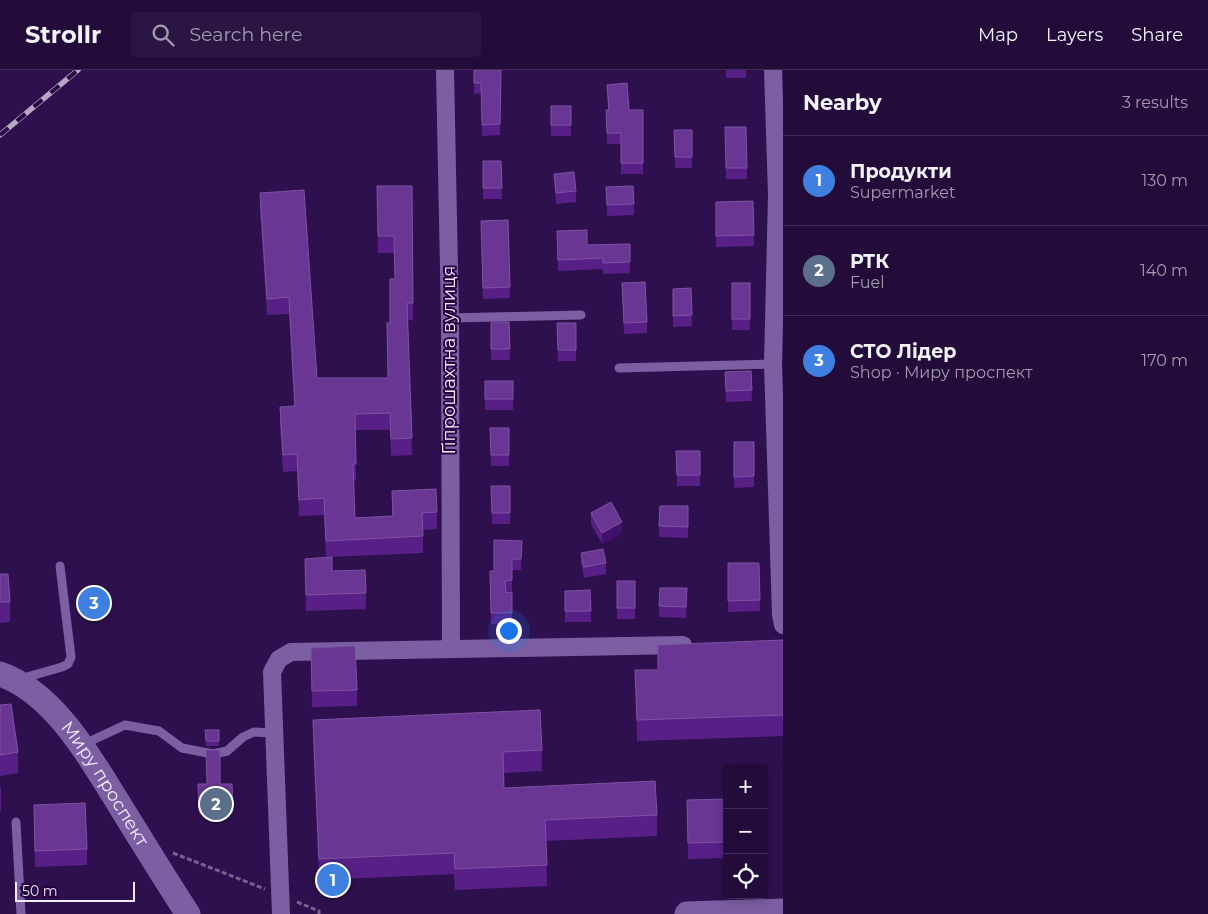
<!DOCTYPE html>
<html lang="en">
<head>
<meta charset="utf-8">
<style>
  :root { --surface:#230c3a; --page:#2b1542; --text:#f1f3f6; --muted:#a39baf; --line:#402c54; --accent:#a3c926 }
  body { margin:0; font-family:Montserrat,sans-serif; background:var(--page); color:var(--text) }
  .controls { position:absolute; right:15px; bottom:15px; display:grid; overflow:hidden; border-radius:5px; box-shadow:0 2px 12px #0003 }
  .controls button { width:45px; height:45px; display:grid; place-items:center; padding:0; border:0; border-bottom:1px solid var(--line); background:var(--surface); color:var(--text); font:25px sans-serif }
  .scale { position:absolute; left:15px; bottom:12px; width:120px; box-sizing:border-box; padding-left:5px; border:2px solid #f1ebfa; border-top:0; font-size:14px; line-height:18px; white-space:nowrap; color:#f1ebfa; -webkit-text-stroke:4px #260443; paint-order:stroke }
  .you { position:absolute; left:508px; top:560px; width:18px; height:18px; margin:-12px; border:4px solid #fff; border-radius:50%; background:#1a73e8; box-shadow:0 0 0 8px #1a73e833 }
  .badge { display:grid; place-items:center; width:32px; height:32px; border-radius:50%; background:var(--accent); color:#fff; font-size:16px; font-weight:700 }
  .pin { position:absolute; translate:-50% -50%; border:2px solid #fff; box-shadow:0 1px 5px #0006 }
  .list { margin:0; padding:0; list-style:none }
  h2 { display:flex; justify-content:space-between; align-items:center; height:65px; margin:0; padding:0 20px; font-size:21px }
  h2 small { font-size:16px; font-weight:400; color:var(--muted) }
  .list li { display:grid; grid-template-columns:32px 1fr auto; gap:15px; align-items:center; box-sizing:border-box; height:90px; padding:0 20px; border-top:1px solid var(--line) }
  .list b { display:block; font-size:19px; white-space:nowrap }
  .list p { margin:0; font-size:16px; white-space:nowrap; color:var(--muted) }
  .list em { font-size:16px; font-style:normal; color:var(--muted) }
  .icon { flex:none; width:28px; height:28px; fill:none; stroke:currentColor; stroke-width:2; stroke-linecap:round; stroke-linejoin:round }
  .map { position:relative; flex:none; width:783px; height:844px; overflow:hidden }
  header { display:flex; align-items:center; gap:30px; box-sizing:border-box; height:70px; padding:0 25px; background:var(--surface); border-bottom:1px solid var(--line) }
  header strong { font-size:24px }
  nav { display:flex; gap:28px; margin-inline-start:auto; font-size:18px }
  .search { width:350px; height:45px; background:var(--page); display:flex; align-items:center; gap:12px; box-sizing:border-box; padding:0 18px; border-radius:5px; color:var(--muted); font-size:19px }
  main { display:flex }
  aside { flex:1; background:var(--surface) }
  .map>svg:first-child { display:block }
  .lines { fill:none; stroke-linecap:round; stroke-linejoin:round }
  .path { stroke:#78638f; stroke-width:3; stroke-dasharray:5 2.5; stroke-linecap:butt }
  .service { stroke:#7c5fa3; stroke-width:9 }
  .minor { stroke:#7c5fa3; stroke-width:18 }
  .secondary { stroke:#7c5fa3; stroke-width:25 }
  .rail-casing { stroke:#b4a6c4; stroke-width:5.5 }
  .rail { stroke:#260443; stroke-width:4; stroke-dasharray:11; stroke-linecap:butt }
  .wall { fill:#582087 }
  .shaded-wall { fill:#41116b }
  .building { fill:#693693; stroke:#7e52a3 }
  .labels { text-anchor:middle; stroke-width:4; stroke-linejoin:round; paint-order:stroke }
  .street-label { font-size:18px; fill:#f1ebfa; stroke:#260443 }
</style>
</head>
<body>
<header>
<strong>Strollr</strong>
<div class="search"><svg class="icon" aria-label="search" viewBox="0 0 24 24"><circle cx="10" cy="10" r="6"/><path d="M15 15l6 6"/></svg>Search here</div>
<nav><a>Map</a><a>Layers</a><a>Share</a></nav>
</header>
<main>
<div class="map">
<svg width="783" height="844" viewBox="0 0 783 844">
  <rect width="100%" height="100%" fill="#2f104e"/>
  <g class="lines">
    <g class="path">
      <polyline points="173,783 265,819"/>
      <polyline points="297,832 319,841 319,844"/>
    </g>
    <g class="service">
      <polyline points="450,248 581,245"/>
      <polyline points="619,298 773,294"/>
      <polyline points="20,609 62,597 68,594 71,587 60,496"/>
      <polyline points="82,675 125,655 159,661 182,678 213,684 227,681 243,667 254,662 274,663"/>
      <polyline points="16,752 21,844"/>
    </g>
    <g class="minor">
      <polyline points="445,0 450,248 451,579"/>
      <polyline points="773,0 777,125 773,294 781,545 783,555"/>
      <polyline points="281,844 272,602 279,589 291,582 683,575"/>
    </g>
    <g class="secondary">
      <path id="s1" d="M0 604C58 624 96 698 127 747 147 779 167 812 188 844"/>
      <polyline points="687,844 783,841"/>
    </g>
    <defs>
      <polyline id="rail" points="0,65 78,0"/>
    </defs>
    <use href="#rail" class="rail-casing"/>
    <use href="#rail" class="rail"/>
  </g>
  <g class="wall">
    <polygon points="474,0 501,0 500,65 482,66 481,23 474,24"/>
    <rect x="726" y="0" width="20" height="8"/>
    <polygon points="607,15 629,40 643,40 643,104 621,104 621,74 607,74 606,40 608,40"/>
    <polygon points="551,36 571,55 571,66 551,66"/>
    <polygon points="725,57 746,57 747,109 726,109"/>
    <polygon points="674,60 692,60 692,98 675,98"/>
    <polygon points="483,91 501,91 502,129 483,129"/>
    <polygon points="554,104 576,121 576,132 556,134"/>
    <polygon points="377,116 412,116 413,250 407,250 412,385 391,386 390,360 355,360 356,411 354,411 355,448 392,446 392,421 437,442 437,459 423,460 423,483 326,487 324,445 299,446 297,401 283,402 280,354 280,337 294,336 289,244 267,245 260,140 260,123 317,308 388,308 387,253 390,253 395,209 394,183 378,183"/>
    <polygon points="633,116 634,145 607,146 606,117"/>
    <polygon points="753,131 754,176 716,177 716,132"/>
    <polygon points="508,150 510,228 483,229 481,151"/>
    <polygon points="557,161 587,175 630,174 630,203 603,204 603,199 558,201"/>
    <polygon points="622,213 647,252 647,263 624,264"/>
    <rect x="732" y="213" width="18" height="47"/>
    <polygon points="691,218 692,256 673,257 673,219"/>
    <polygon points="491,252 509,252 510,290 491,290"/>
    <polygon points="557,253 576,253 576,291 558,291"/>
    <polygon points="751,301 752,331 726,332 725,302"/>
    <rect x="485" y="311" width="28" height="29"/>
    <polygon points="490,358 509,385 509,396 491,396"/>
    <polygon points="734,372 754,406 754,417 734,418"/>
    <polygon points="676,381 700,381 700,416 677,416"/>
    <polygon points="491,416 510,416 510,454 492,454"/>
    <polygon points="688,436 688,468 659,467 659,456"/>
    <polygon points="591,443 622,463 602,474 591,454"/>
    <polygon points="522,471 521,500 512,500 512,521 506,522 512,522 512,554 491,554 490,501 494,501"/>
    <polygon points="581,483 606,493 606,504 584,508 581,493"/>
    <polygon points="305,489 332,501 366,523 366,539 306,541"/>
    <polygon points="728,493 759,493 760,541 728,542"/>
    <polygon points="0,504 10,532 10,552 0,553"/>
    <rect x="617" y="511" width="18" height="38"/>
    <polygon points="660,518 687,518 686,548 659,547"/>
    <polygon points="590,520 591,552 565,552 565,521"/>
    <polygon points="783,570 783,666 637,671 635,600 658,600"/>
    <polygon points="311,578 357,620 357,636 312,637"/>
    <polygon points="0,635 18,682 18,703 0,706"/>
    <polygon points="313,650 542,680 542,701 504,703 504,718 657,745 657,766 546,771 547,816 455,820 454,804 319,810 313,671"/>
    <polygon points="205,660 219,660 219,676 206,676"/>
    <polygon points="198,714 232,714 233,744 199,745"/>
    <polygon points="0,715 1,720 1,741 0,741"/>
    <polygon points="764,728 766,771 766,787 764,787"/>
    <polygon points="727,729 727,788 688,789 687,730"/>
    <polygon points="34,735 87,779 87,795 35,797"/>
  </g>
  <polygon class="shaded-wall" points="622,452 622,463 602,474 602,463"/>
  <g class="building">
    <polygon points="474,0 501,0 500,54 482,55 481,13 474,13"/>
    <polygon points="627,13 629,40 643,40 643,93 621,93 621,63 607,63 606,40 609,40 607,15"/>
    <rect x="551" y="36" width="20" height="19"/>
    <polygon points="725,57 746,57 747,98 726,98"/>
    <polygon points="674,60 692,60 692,87 675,87"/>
    <polygon points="483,91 501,91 502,118 483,118"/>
    <polygon points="574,102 576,121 556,123 554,104"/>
    <polygon points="377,116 412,116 413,233 407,233 412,368 391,369 390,343 355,344 356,394 353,394 355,448 393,446 392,421 436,419 437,442 422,443 423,466 326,471 324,428 299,430 297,384 283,385 280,337 295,336 289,227 267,229 260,123 304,120 317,308 388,308 387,253 390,253 390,209 395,209 394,166 378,166"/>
    <polygon points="633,116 634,134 607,135 606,117"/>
    <polygon points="753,131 754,165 716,166 716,132"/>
    <polygon points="508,150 510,217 483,218 481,151"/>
    <polygon points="587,160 587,175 630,174 630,192 603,193 603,188 558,190 557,161"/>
    <polygon points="645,212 647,252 624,253 622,213"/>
    <rect x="732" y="213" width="18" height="36"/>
    <polygon points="691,218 692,245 673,246 673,219"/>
    <polygon points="491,252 509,252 510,279 491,279"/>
    <polygon points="557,253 576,253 576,280 558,280"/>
    <polygon points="751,301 752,320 726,321 725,302"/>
    <rect x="485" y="311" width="28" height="18"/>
    <polygon points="490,358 509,358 509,385 491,385"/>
    <polygon points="734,372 754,372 754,406 734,407"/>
    <polygon points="676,381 700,381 700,405 677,405"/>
    <polygon points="491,416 510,416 510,443 492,443"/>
    <polygon points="611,432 622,452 602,463 591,443"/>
    <polygon points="660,436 688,436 688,457 659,456"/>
    <polygon points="494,470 522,471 521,489 512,489 512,510 505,511 506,523 512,522 512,543 491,543 490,501 494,501"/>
    <polygon points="603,479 606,493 584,497 581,483"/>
    <polygon points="332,487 332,501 365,500 366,523 306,525 305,489"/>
    <polygon points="728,493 759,493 760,530 728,531"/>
    <polygon points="0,504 8,504 10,532 0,532"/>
    <rect x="617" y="511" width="18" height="27"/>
    <polygon points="660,518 687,518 686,537 659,536"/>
    <polygon points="590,520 591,541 565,541 565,521"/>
    <polygon points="783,570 783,645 637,650 635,600 658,600 658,575"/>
    <polygon points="355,576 357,620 312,621 311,578"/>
    <polygon points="11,634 18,682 0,685 0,635"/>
    <polygon points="540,640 542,680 503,682 504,718 655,711 657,745 545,750 547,795 455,799 454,783 319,789 313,650"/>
    <polygon points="205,660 219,660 219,671 206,671"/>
    <polygon points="206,680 220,680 220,714 232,714 233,736 199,736 198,714 207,714"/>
    <polygon points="764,728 766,771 764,771"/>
    <polygon points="727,729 727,772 688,773 687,730"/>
    <polygon points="85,733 87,779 35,781 34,735"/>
  </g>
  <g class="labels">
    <g class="street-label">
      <text transform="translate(449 290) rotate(-90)" y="6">Гіпрошахтна вулиця</text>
      <text dy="6" stroke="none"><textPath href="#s1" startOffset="155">Миру проспект</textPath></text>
    </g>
  </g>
</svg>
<div class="controls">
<button>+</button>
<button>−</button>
<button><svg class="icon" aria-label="locate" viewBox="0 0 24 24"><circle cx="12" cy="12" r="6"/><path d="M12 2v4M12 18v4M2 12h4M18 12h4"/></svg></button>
</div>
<div class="scale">50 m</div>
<div class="you"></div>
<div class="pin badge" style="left:333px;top:810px;background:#3f7fe0">1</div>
<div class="pin badge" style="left:216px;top:734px;background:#5c6f8a">2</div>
<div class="pin badge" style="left:94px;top:533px;background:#3f7fe0">3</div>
</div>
<aside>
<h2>Nearby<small>3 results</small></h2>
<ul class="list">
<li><span class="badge" style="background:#3f7fe0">1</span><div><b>Продукти</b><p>Supermarket</p></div><em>130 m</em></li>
<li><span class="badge" style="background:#5c6f8a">2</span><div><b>РТК</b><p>Fuel</p></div><em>140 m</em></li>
<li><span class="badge" style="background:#3f7fe0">3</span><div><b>СТО Лідер</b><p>Shop · Миру проспект</p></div><em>170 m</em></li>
</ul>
</aside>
</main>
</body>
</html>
